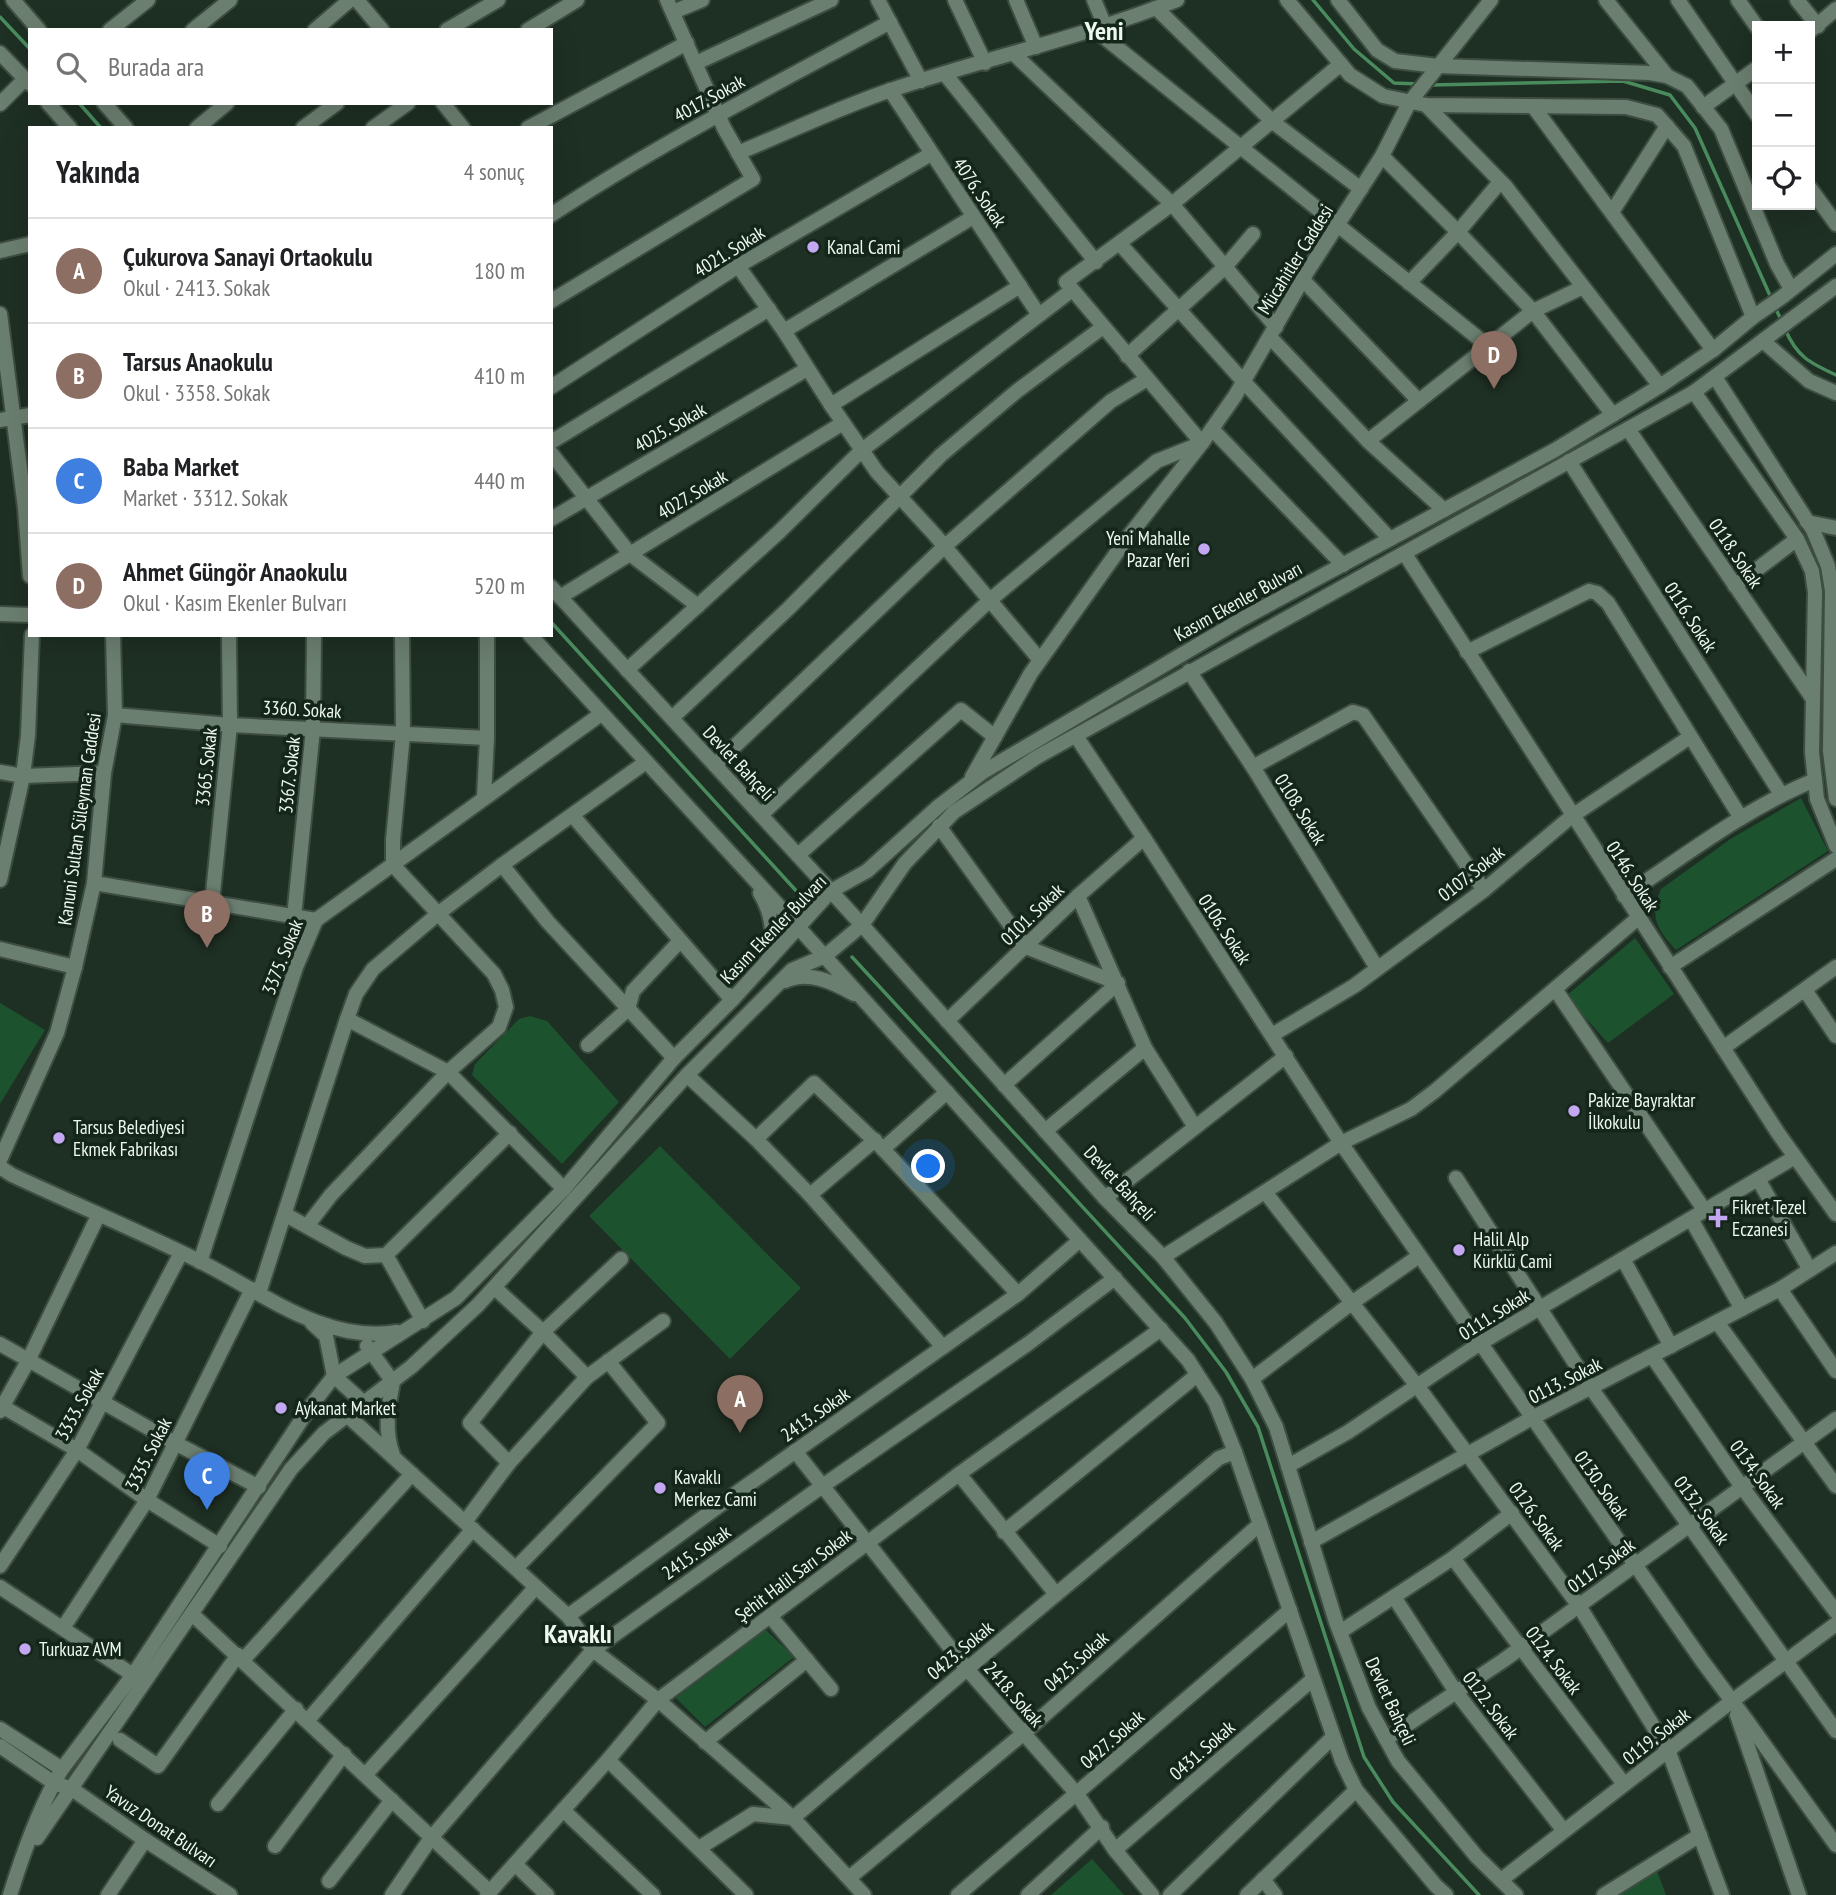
<!DOCTYPE html>
<html lang="tr">
<head>
<meta charset="utf-8">
<style>
  :root { --surface:#fff; --page:#f2f2f2; --text:#202124; --muted:#757577; --line:#e0e0e0; --accent:#db2777 }
  body { margin:0; font-family:"PT Sans Narrow",sans-serif; background:var(--page); color:var(--text) }
  .controls { position:absolute; right:21px; top:21px; display:grid; overflow:hidden; border-radius:0px; box-shadow:0 7px 28px #0002 }
  .controls button { width:63px; height:63px; display:grid; place-items:center; padding:0; border:0; border-bottom:2px solid var(--line); background:var(--surface); color:var(--text); font:35px sans-serif }
  .you { position:absolute; left:929px; top:1167px; width:24px; height:24px; margin:-18px; border:5px solid #fff; border-radius:50%; background:#1a73e8; box-shadow:0 0 0 10px #1a73e833 }
  .badge { display:grid; place-items:center; width:46px; height:46px; border-radius:50%; background:var(--accent); color:#fff; font-size:23px; font-weight:700 }
  .pin { position:absolute; translate:-50% -58px; filter:drop-shadow(0 2px 4px #0008) }
  .pin::after { content:''; position:absolute; top:37px; width:24px; height:21px; background:inherit; clip-path:polygon(0 0,100% 0,50% 100%) }
  .list { margin:0; padding:0; list-style:none }
  h2 { display:flex; justify-content:space-between; align-items:center; height:91px; margin:0; padding:0 28px; font-size:30px }
  h2 small { font-size:23px; font-weight:400; color:var(--muted) }
  .list li { display:grid; grid-template-columns:46px 1fr auto; gap:21px; align-items:center; box-sizing:border-box; height:105px; padding:0 28px; border-top:2px solid var(--line) }
  .list b { display:block; font-size:26px; white-space:nowrap }
  .list p { margin:0; font-size:23px; white-space:nowrap; color:var(--muted) }
  .list em { font-size:23px; font-style:normal; color:var(--muted) }
  .icon { flex:none; width:38px; height:38px; fill:none; stroke:currentColor; stroke-width:2; stroke-linecap:round; stroke-linejoin:round }
  .map { position:relative; flex:none; width:1836px; height:1895px; overflow:hidden }
  .search { position:absolute; background:var(--surface); box-shadow:0 7px 28px #0002; left:28px; top:28px; width:525px; height:77px; display:flex; align-items:center; gap:18px; box-sizing:border-box; padding:0 24px; border-radius:0px; color:var(--muted); font-size:26px }
  .panel { position:absolute; background:var(--surface); box-shadow:0 7px 28px #0002; left:28px; top:126px; width:525px; height:511px; border-radius:0px }
  .map>svg:first-child { display:block }
  .green { fill:#1d522f }
  .lines { fill:none; stroke-linecap:round; stroke-linejoin:round }
  .stream { stroke:#4a8b5e; stroke-width:3.5 }
  .minor-casing { stroke:#3e4d42; stroke-width:18 }
  .minor { stroke:#6b7f70; stroke-width:14 }
  .poi-dot { fill:#c4a7f1; stroke:#142519; stroke-width:2.5 }
  .labels { text-anchor:middle; stroke-width:7; stroke-linejoin:round; paint-order:stroke }
  .street-label { font-size:19px; fill:#edf8ef; stroke:#142519 }
  .poi-label { font-size:19px; fill:#edf8ef; stroke:#142519; text-anchor:start }
  .district-label { font-size:26px; font-weight:bold; fill:#edf8ef; stroke:#142519 }
</style>
</head>
<body>
<div class="map">
<svg width="1836" height="1895" viewBox="0 0 1836 1895">
  <rect width="100%" height="100%" fill="#1e2f23"/>
  <g class="green">
    <path d="M1801 798 1828 851 1676 950C1657 930 1649 917 1661 889L1732 838Z"/>
    <polygon points="1635,938 1674,994 1608,1043 1566,996"/>
    <polygon points="0,1003 45,1030 0,1104"/>
    <polygon points="530,1016 547,1021 619,1102 562,1164 472,1075 475,1064 519,1019"/>
    <polygon points="660,1146 801,1288 730,1359 589,1216"/>
    <polygon points="766,1630 794,1657 705,1727 676,1698"/>
    <polygon points="1092,1859 1124,1895 1051,1895"/>
    <polygon points="1656,1868 1666,1895 1614,1895"/>
  </g>
  <g class="lines">
    <g class="stream">
      <polyline points="1313,0 1354,49 1394,83 1419,84"/>
      <polyline points="0,17 30,49"/>
      <polyline points="1430,85 1623,81 1670,95 1695,128 1772,300"/>
      <polyline points="79,103 101,128"/>
      <polyline points="1775,307 1782,322"/>
      <path d="M1785 329C1797 357 1810 363 1836 375"/>
      <polyline points="551,622 800,895"/>
      <polyline points="852,957 1185,1318 1226,1372 1258,1427 1364,1757 1393,1802 1479,1895"/>
    </g>
    <defs>
      <g id="minor">
        <polyline points="13,0 39,30"/>
        <polyline points="357,0 382,30"/>
        <polyline points="878,0 921,81"/>
        <polyline points="955,0 985,63"/>
        <polyline points="1016,0 1036,47"/>
        <polyline points="1094,0 1105,26"/>
        <polyline points="1287,0 1350,75 1383,96 1426,105 1626,107 1657,115 1684,146 1753,317"/>
        <polyline points="1338,0 1377,50 1395,61 1438,66 1650,73 1667,76 1687,86 1721,129 1777,264 1791,289"/>
        <polyline points="1606,0 1667,76"/>
        <polyline points="1678,0 1757,115"/>
        <polyline points="1738,0 1757,27"/>
        <polyline points="1797,0 1818,26"/>
        <polyline points="1156,8 1273,122 1361,189"/>
        <polyline points="673,12 702,0"/>
        <polyline points="1094,29 1488,346"/>
        <polyline points="110,30 148,0"/>
        <polyline points="193,30 230,0"/>
        <polyline points="315,30 350,0"/>
        <polyline points="447,30 498,0"/>
        <polyline points="528,30 577,0"/>
        <polyline points="1810,31 1836,9"/>
        <polyline points="0,53 30,84"/>
        <polyline points="1014,54 1172,204 1276,327"/>
        <polyline points="696,63 831,0"/>
        <polyline points="945,74 1096,262"/>
        <polyline points="890,90 1039,315"/>
        <polyline points="48,103 70,128"/>
        <polyline points="104,103 126,128"/>
        <polyline points="443,103 463,128"/>
        <polyline points="0,104 25,79"/>
        <polyline points="1426,105 1506,187 1660,386"/>
        <polyline points="1533,106 1713,350"/>
        <polyline points="1703,107 1757,68"/>
        <polyline points="197,128 227,103"/>
        <polyline points="303,128 337,103"/>
        <polyline points="373,128 408,103"/>
        <polyline points="528,128 687,43"/>
        <path d="M738 153C789 132 840 107 891 90 986 58 1084 37 1177 0"/>
        <polyline points="1382,156 1458,232 1533,311 1613,415"/>
        <polyline points="1810,188 1836,224"/>
        <polyline points="1612,212 1667,126"/>
        <path d="M551 215C660 143 776 84 890 22"/>
        <polyline points="1120,244 1244,382 1390,539"/>
        <polyline points="0,251 30,244"/>
        <polyline points="738,266 784,331 831,405 877,472 935,535 1040,660"/>
        <polyline points="1303,280 1419,401"/>
        <polyline points="1409,283 1458,232 1500,182"/>
        <polyline points="551,301 753,179 724,128 667,0"/>
        <polyline points="0,314 25,508 30,576"/>
        <polyline points="784,331 973,217"/>
        <polyline points="1270,337 1368,441 1444,510"/>
        <polyline points="1763,341 1809,381 1836,393"/>
        <polyline points="1127,356 1225,267 1253,234"/>
        <polyline points="1715,377 1813,530 1828,566 1832,591 1830,751 1836,799"/>
        <polyline points="551,387 738,266 931,154"/>
        <polyline points="1694,392 1797,539 1812,571 1815,592 1812,752 1817,799 1836,846"/>
        <polyline points="831,405 1020,286"/>
        <polyline points="0,420 30,415"/>
        <polyline points="1212,429 1343,565"/>
        <polyline points="1628,429 1813,699"/>
        <polyline points="1368,441 1533,311 1583,287"/>
        <polyline points="551,442 769,309"/>
        <polyline points="551,453 630,554 698,606"/>
        <polyline points="1569,461 1781,794"/>
        <polyline points="551,519 807,369"/>
        <polyline points="1807,522 1836,528"/>
        <polyline points="1405,554 1778,1133 1836,1214"/>
        <polyline points="1735,586 1797,539"/>
        <polyline points="551,587 862,925 1105,1198 1163,1257 1216,1323 1252,1379 1276,1427 1336,1622 1369,1708 1398,1761 1477,1857 1516,1895"/>
        <polyline points="560,597 843,423"/>
        <polyline points="0,614 30,615"/>
        <polyline points="530,635 799,928 1188,1360 1215,1402 1235,1452 1342,1761 1356,1790 1436,1886 1446,1895"/>
        <polyline points="1467,652 1589,591 1597,593 1608,603 1741,818"/>
        <polyline points="627,670 779,532 862,450 1072,290"/>
        <polyline points="1189,671 1253,767 1377,968"/>
        <polyline points="115,715 230,725 487,738"/>
        <polyline points="672,718 788,609 941,455 1017,391 1103,327"/>
        <polyline points="1076,736 1144,838 1341,1143 1703,1662 1747,1721 1836,1845"/>
        <polyline points="715,765 945,546 1111,401 1147,379"/>
        <polyline points="1253,767 1353,712 1363,715 1484,890"/>
        <polyline points="0,772 23,776 104,773"/>
        <polyline points="972,777 1031,673 1128,537 1202,443 1235,396 1307,272 1382,156 1409,103 1491,0"/>
        <polyline points="484,797 487,738 487,635"/>
        <polyline points="761,815 990,600 1157,461 1202,443 1066,282 1172,204 1341,64"/>
        <polyline points="573,816 732,1000"/>
        <polyline points="939,826 1026,947 1118,983 1004,1085"/>
        <polyline points="798,855 961,710 995,737"/>
        <polyline points="502,865 548,922 674,1058"/>
        <polyline points="0,880 23,776 28,735 32,635"/>
        <polyline points="94,883 316,920"/>
        <path d="M760 893C773 915 775 936 768 960"/>
        <polyline points="1078,896 1145,1048 1195,1127"/>
        <path d="M1624 896C1686 855 1746 808 1815 780"/>
        <polyline points="212,903 230,725 229,635"/>
        <polyline points="294,917 313,729 314,635"/>
        <polyline points="0,949 75,967"/>
        <polyline points="1670,967 1836,859"/>
        <path d="M785 981C808 970 833 982 854 994"/>
        <polyline points="1555,989 1705,1211"/>
        <polyline points="1805,990 1836,1036"/>
        <polyline points="347,1019 448,1072 564,1189"/>
        <polyline points="947,1021 1078,896 1144,838"/>
        <polyline points="1272,1035 1354,986 1484,890 1572,816 1690,737"/>
        <polyline points="588,1045 628,1009 633,991 680,941"/>
        <polyline points="1723,1048 1836,967"/>
        <polyline points="687,1075 756,1139 810,1195 943,1347"/>
        <polyline points="1045,1131 1145,1048"/>
        <polyline points="756,1139 814,1083 883,1149 1018,1294"/>
        <polyline points="883,1149 947,1092"/>
        <polyline points="0,1160 57,1033 75,967 94,883 104,773 115,715 113,635"/>
        <path d="M0 1167 12 1175C74 1204 139 1231 201 1262 262 1292 325 1344 397 1332"/>
        <polyline points="1456,1178 1591,1388 1836,1731"/>
        <polyline points="1758,1179 1810,1270"/>
        <polyline points="1265,1192 1418,1387 1579,1606 1668,1750 1722,1895"/>
        <polyline points="810,1195 875,1140"/>
        <polyline points="1105,1198 1286,1056"/>
        <polyline points="286,1215 346,1248 365,1256 386,1255 510,1133"/>
        <polyline points="1691,1219 1742,1309"/>
        <polyline points="307,1226 331,1195 448,1072 499,1027 506,1007 502,990 494,974 393,865 393,840 403,734 402,635"/>
        <polyline points="386,1255 423,1321"/>
        <polyline points="1163,1257 1341,1143 1411,1109 1435,1091 1638,918"/>
        <polyline points="1623,1259 1671,1346"/>
        <polyline points="200,1262 296,967 316,920 601,714"/>
        <polyline points="495,1288 543,1332 587,1377"/>
        <polyline points="1780,1289 1836,1371"/>
        <polyline points="259,1293 347,1019 356,994 373,969 439,913 502,865 646,762"/>
        <polyline points="1717,1322 1836,1486"/>
        <polyline points="312,1323 326,1336 334,1376 365,1404"/>
        <polyline points="0,1344 175,1443 259,1487"/>
        <path d="M367 1346 393 1382C388 1408 384 1430 393 1455"/>
        <polyline points="1652,1356 1742,1487 1836,1612"/>
        <polyline points="1252,1379 1353,1302 1419,1256"/>
        <polyline points="0,1405 77,1450 147,1500 220,1546"/>
        <polyline points="0,1411 28,1361 98,1216"/>
        <polyline points="348,1416 568,1616 593,1650 658,1700 793,1818 864,1895"/>
        <polyline points="795,1451 967,1669 1077,1794 1115,1850 1152,1895"/>
        <polyline points="509,1463 470,1423 543,1332 621,1259"/>
        <polyline points="1288,1466 1348,1432 1479,1344 1795,1157"/>
        <polyline points="959,1474 1056,1594"/>
        <polyline points="465,1522 509,1463 587,1377 663,1321"/>
        <polyline points="1004,1532 1197,1375"/>
        <polyline points="1311,1542 1532,1418 1780,1289 1836,1253"/>
        <polyline points="1453,1558 1624,1784"/>
        <polyline points="0,1566 77,1450 181,1253"/>
        <polyline points="516,1568 658,1423 608,1361"/>
        <polyline points="0,1587 133,1675"/>
        <polyline points="1394,1597 1456,1692 1564,1831"/>
        <polyline points="192,1614 490,1892"/>
        <polyline points="568,1616 742,1489 1018,1294 1080,1240"/>
        <polyline points="770,1616 831,1689"/>
        <polyline points="63,1628 147,1500 252,1289"/>
        <polyline points="1340,1632 1453,1558 1512,1513"/>
        <polyline points="243,1660 412,1474"/>
        <polyline points="1737,1715 1799,1895"/>
        <polyline points="308,1720 473,1529"/>
        <polyline points="0,1729 62,1769"/>
        <polyline points="1386,1739 1504,1660 1836,1419"/>
        <polyline points="120,1740 158,1766 238,1655"/>
        <polyline points="705,1742 807,1660"/>
        <polyline points="0,1746 54,1783 72,1789 145,1840 230,1895"/>
        <polyline points="608,1760 746,1895"/>
        <polyline points="366,1774 536,1587"/>
        <polyline points="218,1804 296,1709"/>
        <polyline points="563,1810 653,1895"/>
        <polyline points="37,1838 291,1469 324,1433 411,1367 478,1305 687,1075 792,970 825,956 862,925 905,863 954,812 1037,757 1694,392 1836,286"/>
        <polyline points="275,1846 344,1754"/>
        <polyline points="699,1848 753,1814 793,1818 967,1669 1219,1458 1235,1452"/>
        <polyline points="1115,1850 1313,1679"/>
        <polyline points="515,1864 547,1895"/>
        <polyline points="849,1878 1024,1733 1260,1524"/>
        <polyline points="1263,1879 1275,1895"/>
        <polyline points="1501,1880 1732,1701 1836,1624"/>
        <polyline points="329,1881 392,1800"/>
        <path d="M10 1895C23 1853 39 1807 62 1769L133 1675 310 1407 334 1376 456 1298 564 1189 674 1058 732 1000 831 891 867 871 939 806 983 772 1242 619 1555 450 1660 386 1713 350 1753 317 1782 297 1836 254"/>
        <polyline points="108,1895 145,1840"/>
        <polyline points="392,1895 431,1838 593,1650 821,1487 1029,1343 1115,1278"/>
        <polyline points="487,1895 608,1760 658,1700 959,1474 1161,1329"/>
        <polyline points="958,1895 1290,1610"/>
        <polyline points="1028,1895 1102,1827"/>
        <polyline points="1170,1895 1333,1737"/>
        <polyline points="1247,1895 1356,1790"/>
        <polyline points="1604,1895 1700,1835"/>
      </g>
    </defs>
    <use href="#minor" class="minor-casing"/>
    <use href="#minor" class="minor"/>
  </g>
  <g class="poi-dot">
    <circle cx="813" cy="247" r="7"/>
    <circle cx="1204" cy="549" r="7"/>
    <circle cx="1574" cy="1111" r="7"/>
    <circle cx="59" cy="1138" r="7"/>
    <path d="M1714.5 1207.5h7v7h7v7h-7v7h-7v-7h-7v-7h7z"/>
    <circle cx="1459" cy="1250" r="7"/>
    <circle cx="281" cy="1408" r="7"/>
    <circle cx="660" cy="1488" r="7"/>
    <circle cx="25" cy="1649" r="7"/>
  </g>
  <g class="labels">
    <g class="street-label">
      <text transform="translate(709 98) rotate(-29)" y="7">4017. Sokak</text>
      <text transform="translate(980 192) rotate(56)" y="7">4076. Sokak</text>
      <text transform="translate(729 251) rotate(-32)" y="7">4021. Sokak</text>
      <text transform="translate(1295 259) rotate(-58)" y="7">Mücahitler Caddesi</text>
      <text transform="translate(670 427) rotate(-30)" y="7">4025. Sokak</text>
      <text transform="translate(692 494) rotate(-31)" y="7">4027. Sokak</text>
      <text transform="translate(1736 553) rotate(56)" y="7">0118. Sokak</text>
      <text transform="translate(1238 601) rotate(-29)" y="7">Kasım Ekenler Bulvarı</text>
      <text transform="translate(1691 617) rotate(57)" y="7">0116. Sokak</text>
      <text transform="translate(302 709) rotate(3)" y="7">3360. Sokak</text>
      <text transform="translate(739 763) rotate(47)" y="7">Devlet Bahçeli</text>
      <text transform="translate(206 767) rotate(-84)" y="7">3365. Sokak</text>
      <text transform="translate(289 775) rotate(-84)" y="7">3367. Sokak</text>
      <text transform="translate(1301 809) rotate(58)" y="7">0108. Sokak</text>
      <text transform="translate(79 819) rotate(-82)" y="7">Kanuni Sultan Süleyman Caddesi</text>
      <text transform="translate(1471 873) rotate(-38)" y="7">0107. Sokak</text>
      <text transform="translate(1633 876) rotate(57)" y="7">0146. Sokak</text>
      <text transform="translate(1032 914) rotate(-44)" y="7">0101. Sokak</text>
      <text transform="translate(773 929) rotate(-46)" y="7">Kasım Ekenler Bulvarı</text>
      <text transform="translate(1225 929) rotate(57)" y="7">0106. Sokak</text>
      <text transform="translate(282 957) rotate(-68)" y="7">3375. Sokak</text>
      <text transform="translate(1120 1183) rotate(47)" y="7">Devlet Bahçeli</text>
      <text transform="translate(1494 1314) rotate(-32)" y="7">0111. Sokak</text>
      <text transform="translate(1565 1380) rotate(-27)" y="7">0113. Sokak</text>
      <text transform="translate(79 1404) rotate(-61)" y="7">3333. Sokak</text>
      <text transform="translate(815 1414) rotate(-35)" y="7">2413. Sokak</text>
      <text transform="translate(148 1454) rotate(-63)" y="7">3335. Sokak</text>
      <text transform="translate(1758 1474) rotate(54)" y="7">0134. Sokak</text>
      <text transform="translate(1602 1485) rotate(55)" y="7">0130. Sokak</text>
      <text transform="translate(1702 1510) rotate(54)" y="7">0132. Sokak</text>
      <text transform="translate(1537 1516) rotate(54)" y="7">0126. Sokak</text>
      <text transform="translate(696 1552) rotate(-35)" y="7">2415. Sokak</text>
      <text transform="translate(1601 1565) rotate(-36)" y="7">0117. Sokak</text>
      <text transform="translate(793 1575) rotate(-37)" y="7">Şehit Halil Sarı Sokak</text>
      <text transform="translate(960 1650) rotate(-40)" y="7">0423. Sokak</text>
      <text transform="translate(1554 1660) rotate(53)" y="7">0124. Sokak</text>
      <text transform="translate(1076 1661) rotate(-42)" y="7">0425. Sokak</text>
      <text transform="translate(1014 1694) rotate(49)" y="7">2418. Sokak</text>
      <text transform="translate(1391 1701) rotate(65)" y="7">Devlet Bahçeli</text>
      <text transform="translate(1491 1705) rotate(53)" y="7">0122. Sokak</text>
      <text transform="translate(1656 1736) rotate(-38)" y="7">0119. Sokak</text>
      <text transform="translate(1112 1739) rotate(-41)" y="7">0427. Sokak</text>
      <text transform="translate(1202 1750) rotate(-41)" y="7">0431. Sokak</text>
      <text transform="translate(161 1826) rotate(34)" y="7">Yavuz Donat Bulvarı</text>
    </g>
    <g class="poi-label">
      <text x="827" y="254">Kanal Cami</text>
      <text x="1190" y="545" text-anchor="end">Yeni Mahalle<tspan x="1190" dy="22">Pazar Yeri</tspan></text>
      <text x="1588" y="1107">Pakize Bayraktar<tspan x="1588" dy="22">İlkokulu</tspan></text>
      <text x="73" y="1134">Tarsus Belediyesi<tspan x="73" dy="22">Ekmek Fabrikası</tspan></text>
      <text x="1732" y="1214">Fikret Tezel<tspan x="1732" dy="22">Eczanesi</tspan></text>
      <text x="1473" y="1246">Halil Alp<tspan x="1473" dy="22">Kürklü Cami</tspan></text>
      <text x="295" y="1415">Aykanat Market</text>
      <text x="674" y="1484">Kavaklı<tspan x="674" dy="22">Merkez Cami</tspan></text>
      <text x="39" y="1656">Turkuaz AVM</text>
    </g>
    <g class="district-label">
      <text x="1104" y="40">Yeni</text>
      <text x="578" y="1643">Kavaklı</text>
    </g>
  </g>
</svg>
<div class="controls">
<button>+</button>
<button>−</button>
<button><svg class="icon" aria-label="locate" viewBox="0 0 24 24"><circle cx="12" cy="12" r="6"/><path d="M12 2v4M12 18v4M2 12h4M18 12h4"/></svg></button>
</div>
<div class="you"></div>
<div class="pin badge" style="left:740px;top:1433px;background:#8d6e63">A</div>
<div class="pin badge" style="left:207px;top:948px;background:#8d6e63">B</div>
<div class="pin badge" style="left:207px;top:1510px;background:#3f7fe0">C</div>
<div class="pin badge" style="left:1494px;top:389px;background:#8d6e63">D</div>
<div class="search"><svg class="icon" aria-label="search" viewBox="0 0 24 24"><circle cx="10" cy="10" r="6"/><path d="M15 15l6 6"/></svg>Burada ara</div>
<section class="panel">
<h2>Yakında<small>4 sonuç</small></h2>
<ul class="list">
<li><span class="badge" style="background:#8d6e63">A</span><div><b>Çukurova Sanayi Ortaokulu</b><p>Okul · 2413. Sokak</p></div><em>180 m</em></li>
<li><span class="badge" style="background:#8d6e63">B</span><div><b>Tarsus Anaokulu</b><p>Okul · 3358. Sokak</p></div><em>410 m</em></li>
<li><span class="badge" style="background:#3f7fe0">C</span><div><b>Baba Market</b><p>Market · 3312. Sokak</p></div><em>440 m</em></li>
<li><span class="badge" style="background:#8d6e63">D</span><div><b>Ahmet Güngör Anaokulu</b><p>Okul · Kasım Ekenler Bulvarı</p></div><em>520 m</em></li>
</ul>
</section>
</div>
</body>
</html>
